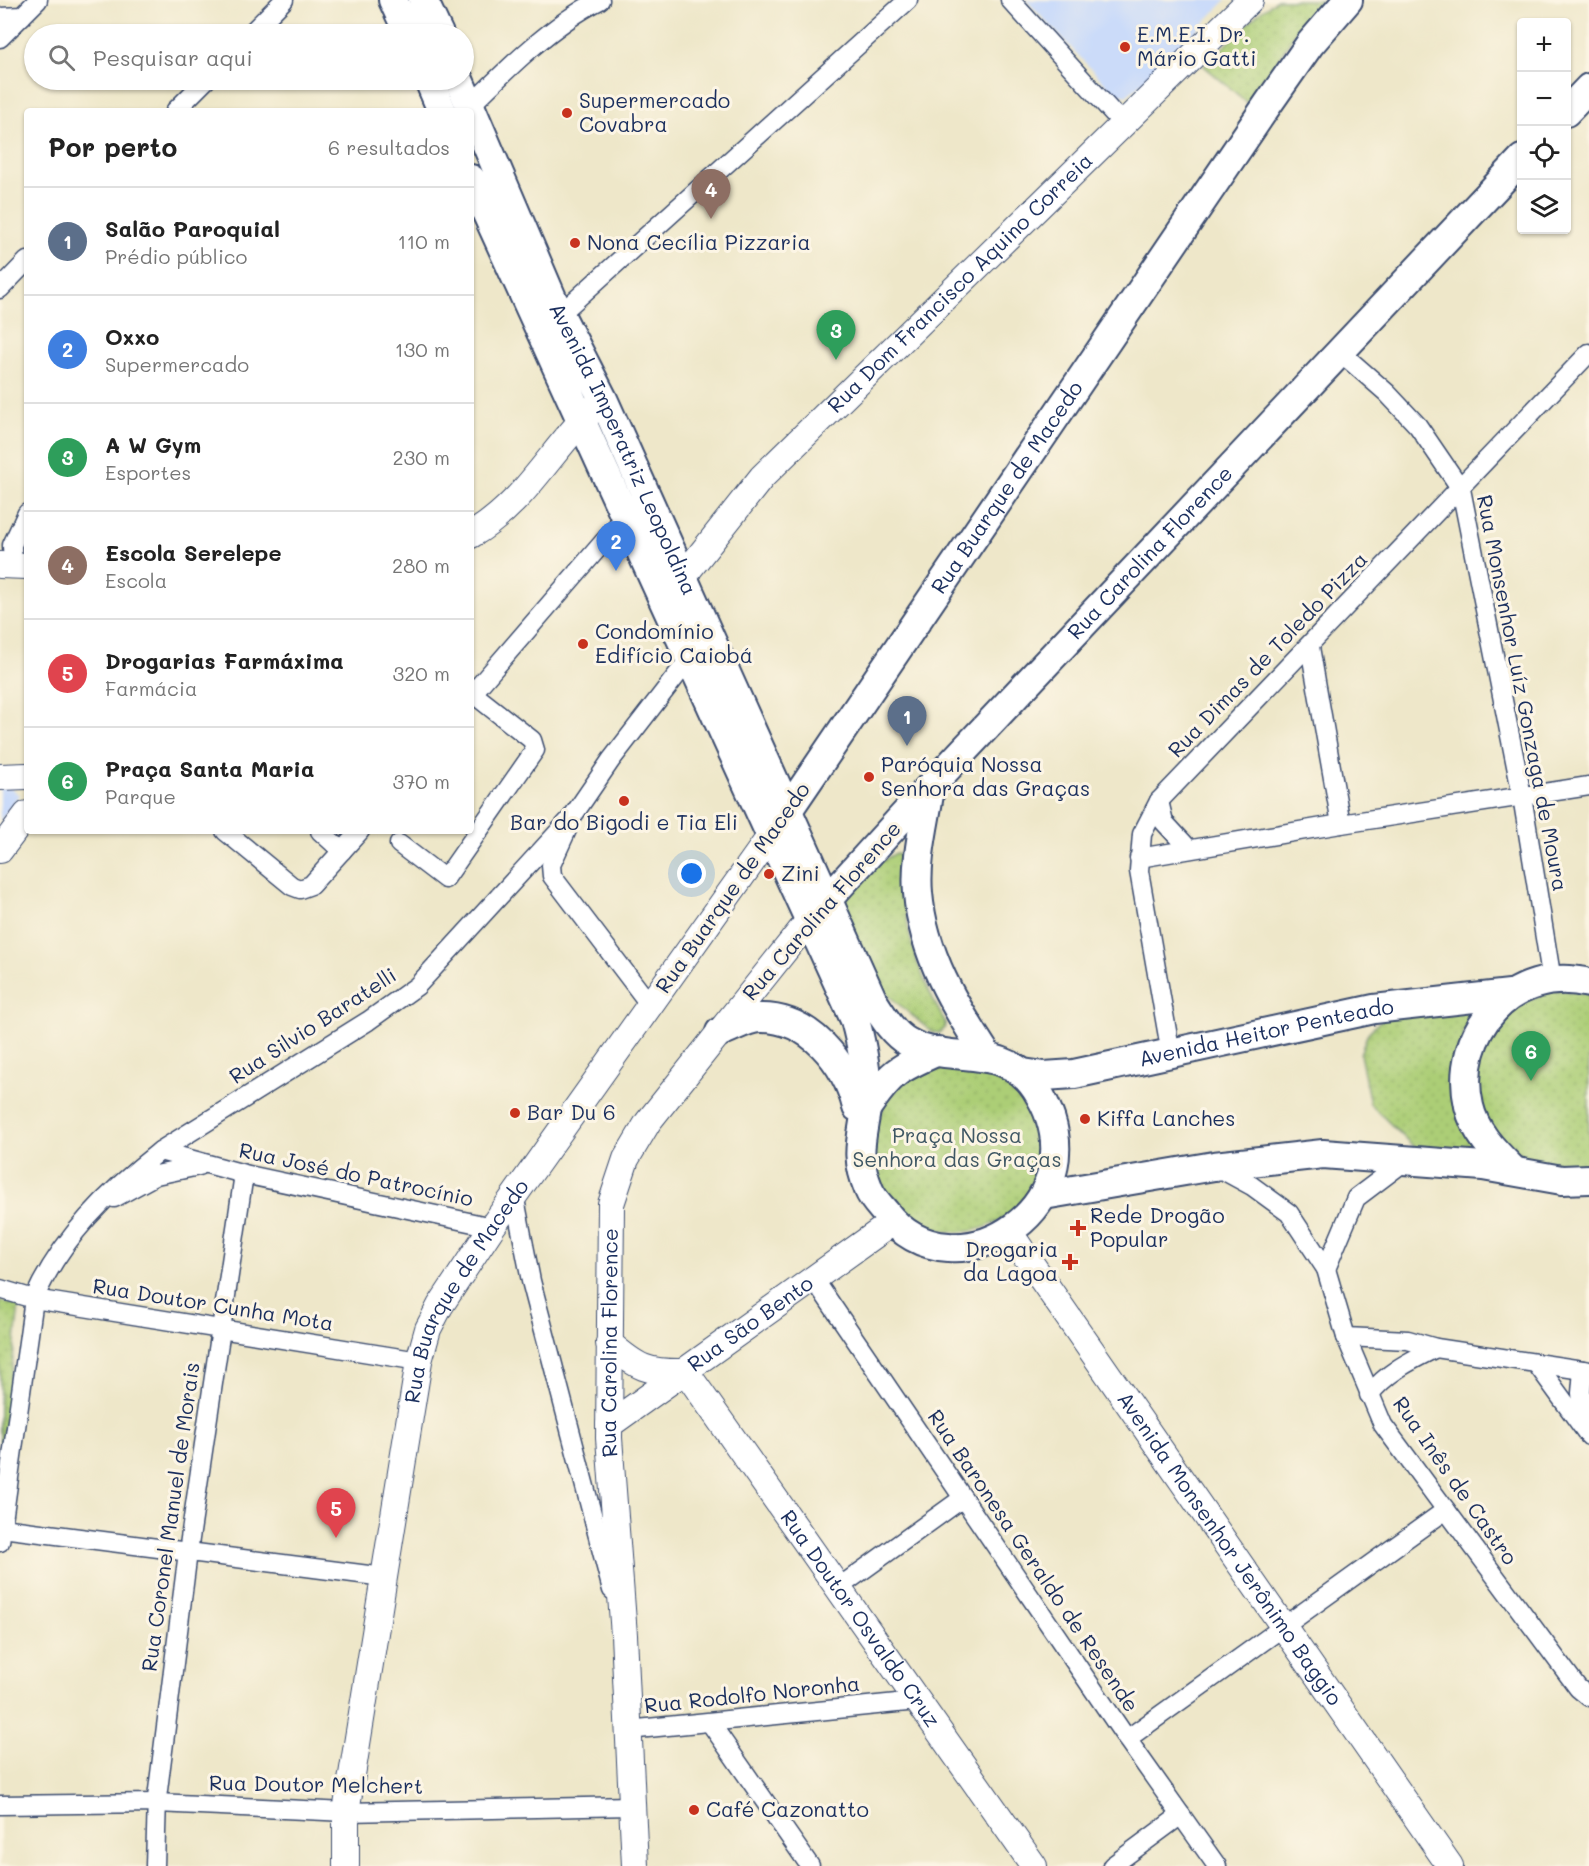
<!DOCTYPE html>
<html lang="pt">
<head>
<meta charset="utf-8">
<style>
  :root { --surface:#fff; --page:#f2f2f2; --text:#222; --muted:#767676; --line:#e0e0e0; --accent:#2563eb }
  body { margin:0; font-family:Mali,sans-serif; background:var(--page); color:var(--text) }
  .controls { position:absolute; right:18px; top:18px; display:grid; overflow:hidden; border-radius:6px; box-shadow:0 2px 4px #0004 }
  .controls button { width:54px; height:54px; display:grid; place-items:center; padding:0; border:0; border-bottom:2px solid var(--line); background:var(--surface); color:var(--text); font:30px sans-serif }
  .you { position:absolute; left:692px; top:874px; width:21px; height:21px; margin:-15px; border:4px solid #fff; border-radius:50%; background:#1a73e8; box-shadow:0 0 0 9px #1a73e833 }
  .badge { display:grid; place-items:center; width:39px; height:39px; border-radius:50%; background:var(--accent); color:#fff; font-size:20px; font-weight:700 }
  .pin { position:absolute; translate:-50% -50px; filter:drop-shadow(0 2px 3px #0008) }
  .pin::after { content:''; position:absolute; top:32px; width:21px; height:18px; background:inherit; clip-path:polygon(0 0,100% 0,50% 100%) }
  .list { margin:0; padding:0; list-style:none }
  h2 { display:flex; justify-content:space-between; align-items:center; height:78px; margin:0; padding:0 24px; font-size:26px }
  h2 small { font-size:20px; font-weight:400; color:var(--muted) }
  .list li { display:grid; grid-template-columns:39px 1fr auto; gap:18px; align-items:center; box-sizing:border-box; height:108px; padding:0 24px; border-top:2px solid var(--line) }
  .list b { display:block; font-size:22px; white-space:nowrap }
  .list p { margin:0; font-size:20px; white-space:nowrap; color:var(--muted) }
  .list em { font-size:20px; font-style:normal; color:var(--muted) }
  .icon { flex:none; width:33px; height:33px; fill:none; stroke:currentColor; stroke-width:2; stroke-linecap:round; stroke-linejoin:round }
  .map { position:relative; flex:none; width:1589px; height:1866px; overflow:hidden }
  .search { position:absolute; background:var(--surface); box-shadow:0 2px 4px #0004; left:24px; top:24px; width:450px; height:66px; display:flex; align-items:center; gap:15px; box-sizing:border-box; padding:0 21px; border-radius:33px; color:var(--muted); font-size:22px }
  .panel { position:absolute; background:var(--surface); box-shadow:0 2px 4px #0004; left:24px; top:108px; width:450px; height:726px; border-radius:6px }
  .map>svg:first-child { display:block }
  .built { fill:#cbdbf9 }
  .grass { fill:url(#grass-dots); stroke:#647e6a; stroke-width:1.5 }
  .lines { fill:none; stroke-linecap:round; stroke-linejoin:round }
  .street-casing { stroke:#3b4b6e; stroke-width:21 }
  .secondary-casing { stroke:#3b4b6e; stroke-width:28 }
  .primary-casing { stroke:#3b4b6e; stroke-width:32 }
  .street { stroke:#fff; stroke-width:18 }
  .secondary { stroke:#fff; stroke-width:26 }
  .primary { stroke:#fff; stroke-width:28 }
  .poi-dot { fill:#c8321e; stroke:#fcf5e5; stroke-width:2 }
  .labels { text-anchor:middle; stroke-width:6; stroke-linejoin:round; paint-order:stroke }
  .poi-label { font-size:21px; fill:#1b2f5e; stroke:#fcf5e5; text-anchor:start }
  .street-label { font-size:21px; fill:#1b2f5e; stroke:#fcf5e5 }
  .park-label { font-size:21px; fill:#3f5764; stroke:#fcf5e5 }
</style>
</head>
<body>
<div class="map">
<svg width="1589" height="1866" viewBox="0 0 1589 1866">
  <defs>
    <pattern id="grass-dots" width="8" height="8" patternUnits="userSpaceOnUse" patternTransform="scale(1.5)"><rect width="8" height="8" fill="#acce76"/><path d="M2 2h.1M6 6h.1" fill="none" stroke="#93b168" stroke-width="1.8" stroke-linecap="round"/></pattern>
  </defs>
  <rect width="100%" height="100%" fill="#fcf5e5"/>
  <filter id="ink" filterUnits="userSpaceOnUse"><feTurbulence type="fractalNoise" baseFrequency=".0167" numOctaves="2"/><feDisplacementMap in="SourceGraphic" scale="12" xChannelSelector="R" yChannelSelector="G"/><feConvolveMatrix kernelMatrix="1 2 1 2 8 2 1 2 1" color-interpolation-filters="sRGB"/></filter>
  <filter id="wash" filterUnits="userSpaceOnUse"><feTurbulence type="fractalNoise" baseFrequency=".008" numOctaves="4" result="noise"/><feDisplacementMap in="SourceGraphic" scale="24" xChannelSelector="R" yChannelSelector="G"/><feGaussianBlur stdDeviation="1.35" result="paint"/><feColorMatrix in="noise" values="0 0 0 0 0 0 0 0 0 0 0 0 0 0 0 0 0 1.4 0 .05"/><feComposite in="paint" operator="in"/></filter>
  <g filter="url(#wash)">
    <rect width="100%" height="100%" fill="#eee7c9"/>
    <g class="built">
      <polygon points="1026,0 1226,0 1161,67 1126,96 1112,91"/>
      <polygon points="9,786 19,795 0,821 0,787"/>
    </g>
    <g class="grass">
      <polygon points="1277,0 1322,0 1298,28 1250,105 1204,66 1261,11"/>
      <path d="M896 853 904 856C908 867 904 897 906 912 910 952 926 987 945 1022V1028L940 1033 932 1032 889 996 873 973 840 904 878 863Z"/>
      <polygon points="1554,989 1589,994 1589,1166 1586,1168 1527,1164 1502,1148 1472,1096 1481,1037 1499,1013"/>
      <polygon points="1479,1006 1463,1033 1486,1157 1414,1147 1370,1104 1360,1054 1368,1033 1385,1016"/>
      <circle cx="957" cy="1148" r="84"/>
      <polygon points="0,1301 19,1306 0,1472"/>
    </g>
  </g>
  <g filter="url(#ink)">
    <g class="lines">
      <defs>
        <g id="street">
          <polyline points="1010,0 1123,124"/>
          <polyline points="0,17 22,16 38,0"/>
          <polyline points="250,34 284,0"/>
          <polyline points="0,38 22,16"/>
          <path d="M471 105C507 69 554 23 600 0"/>
          <polyline points="175,111 206,80"/>
          <polyline points="0,289 27,261"/>
          <polyline points="559,315 908,0"/>
          <polyline points="1339,351 1387,393 1418,426 1461,489 1522,796 1552,981"/>
          <polyline points="13,565 12,545 27,513"/>
          <polyline points="1310,647 1341,824"/>
          <polyline points="471,689 479,686 625,517"/>
          <polyline points="1159,801 1164,822 1189,849"/>
          <polyline points="567,830 551,865 552,876 650,1005"/>
          <polyline points="225,831 292,886 300,889 311,885 360,831"/>
          <polyline points="320,831 342,851"/>
          <polyline points="399,844 445,879 535,750 532,740 471,692"/>
          <polyline points="1139,858 1341,824 1589,786"/>
          <polyline points="1171,1054 1139,871 1142,834 1159,801 1589,353"/>
          <polyline points="160,1151 244,1174 492,1227"/>
          <polyline points="1217,1167 1252,1186 1289,1213 1326,1269 1346,1337 1383,1425 1578,1688 1589,1697"/>
          <polyline points="514,1194 531,1281 612,1590"/>
          <polyline points="114,1198 156,1175 199,1166"/>
          <polyline points="1326,1269 1356,1198 1405,1161"/>
          <polyline points="814,1279 1127,1739 1217,1866"/>
          <polyline points="0,1289 34,1299 419,1361"/>
          <polyline points="1346,1337 1408,1340 1436,1348 1589,1371"/>
          <polyline points="1536,1363 1589,1436"/>
          <polyline points="1583,1370 1581,1393 1585,1429"/>
          <path d="M1369 1395C1387 1372 1410 1361 1436 1348"/>
          <polyline points="2,1528 384,1577"/>
          <path d="M0 1542 34 1299C61 1238 109 1191 160 1151L368 1021 417 986 572 817 611 760 690 658"/>
          <polyline points="838,1588 963,1498"/>
          <polyline points="711,1724 810,1866"/>
          <polyline points="628,1730 917,1701"/>
          <polyline points="1127,1739 1446,1510"/>
          <polyline points="0,1805 157,1803 346,1812 631,1806"/>
          <polyline points="155,1866 157,1798 188,1552 244,1174"/>
          <polyline points="1112,1866 1181,1815"/>
        </g>
        <g id="secondary">
          <path d="M471 535C525 504 551 449 595 407"/>
          <polyline points="0,565 27,566"/>
          <path id="s1" d="M671 592 762 477 1250 0"/>
          <polyline points="0,777 27,776"/>
          <polyline points="0,850 27,814"/>
          <path id="s2" d="M1009 1232 1450 1866"/>
          <path d="M609 1343C638 1368 647 1373 686 1372"/>
          <path id="s3" d="M686 1372 1034 1866"/>
          <path id="s4" d="M609 1425 893 1222"/>
          <path id="s5" d="M346 1866V1812L419 1361 428 1329 440 1306 492 1227 771 835"/>
          <path id="s6" d="M635 1866 624 1635 609 1438 611 1204 626 1159 648 1122 810 919"/>
        </g>
        <g id="primary">
          <polyline points="393,0 409,34"/>
          <polyline points="423,0 439,34"/>
          <polyline points="429,80 442,111"/>
          <path id="s7" d="M459 80 555 305 603 399 873 1001C882 1015 893 1034 908 1042 949 1066 1004 1040 1036 1089 1109 1202 955 1303 885 1212 879 1205 872 1198 869 1190 855 1156 861 1143 866 1110 869 1083 862 1046 855 1020L471 179"/>
          <polyline points="1566,112 1589,88"/>
          <path d="M930 788C925 822 915 859 918 893 923 954 955 1007 988 1057"/>
          <path id="s8" d="M778 825 1268 104 1310 44 1348 0"/>
          <path id="s9" d="M815 913 936 780 1522 159"/>
          <path d="M720 1032C732 1028 748 1018 760 1018 810 1017 846 1063 857 1107"/>
          <path id="s10" d="M1023 1073 1044 1076 1074 1074 1374 1009 1510 994"/>
          <path d="M866 1109C891 1072 897 1069 938 1051"/>
          <path d="M1513 1170C1495 1152 1475 1133 1469 1106 1452 1032 1513 964 1589 983"/>
          <polyline points="1044,1195 1214,1166 1323,1154 1483,1166 1562,1180 1589,1179"/>
        </g>
      </defs>
      <use href="#street" class="street-casing"/>
      <use href="#secondary" class="secondary-casing"/>
      <use href="#primary" class="primary-casing"/>
      <use href="#street" class="street"/>
      <use href="#secondary" class="secondary"/>
      <use href="#primary" class="primary"/>
    </g>
  </g>
  <g class="poi-dot">
    <circle cx="1125" cy="47" r="6"/>
    <circle cx="567" cy="113" r="6"/>
    <circle cx="575" cy="243" r="6"/>
    <circle cx="583" cy="644" r="6"/>
    <circle cx="869" cy="777" r="6"/>
    <circle cx="624" cy="801" r="6"/>
    <circle cx="769" cy="874" r="6"/>
    <circle cx="515" cy="1113" r="6"/>
    <circle cx="1085" cy="1119" r="6"/>
    <path d="M1075 1219h6v6h6v6h-6v6h-6v-6h-6v-6h6z"/>
    <path d="M1067 1253h6v6h6v6h-6v6h-6v-6h-6v-6h6z"/>
    <circle cx="694" cy="1810" r="6"/>
  </g>
  <g class="labels">
    <g class="poi-label">
      <text x="1137" y="42">E.M.E.I. Dr.<tspan x="1137" dy="24">Mário Gatti</tspan></text>
      <text x="579" y="108">Supermercado<tspan x="579" dy="24">Covabra</tspan></text>
      <text x="587" y="250">Nona Cecília Pizzaria</text>
      <text x="595" y="639">Condomínio<tspan x="595" dy="24">Edifício Caiobá</tspan></text>
      <text x="881" y="772">Paróquia Nossa<tspan x="881" dy="24">Senhora das Graças</tspan></text>
      <text x="624" y="830" text-anchor="middle">Bar do Bigodi e Tia Eli</text>
      <text x="781" y="881">Zini</text>
      <text x="527" y="1120">Bar Du 6</text>
      <text x="1097" y="1126">Kiffa Lanches</text>
      <text x="1090" y="1223">Rede Drogão<tspan x="1090" dy="24">Popular</tspan></text>
      <text x="1058" y="1257" text-anchor="end">Drogaria<tspan x="1058" dy="24">da Lagoa</tspan></text>
      <text x="706" y="1817">Café Cazonatto</text>
    </g>
    <g class="street-label">
      <text dy="7" stroke="none"><textPath href="#s1" startOffset="424">Rua Dom Francisco Aquino Correia</textPath></text>
      <text dy="7" stroke="none"><textPath href="#s7" startOffset="404">Avenida Imperatriz Leopoldina</textPath></text>
      <text dy="7" stroke="none"><textPath href="#s8" startOffset="408">Rua Buarque de Macedo</textPath></text>
      <text dy="7" stroke="none"><textPath href="#s9" startOffset="492">Rua Carolina Florence</textPath></text>
      <text transform="translate(1268 655) rotate(-46)" y="7">Rua Dimas de Toledo Pizza</text>
      <text transform="translate(1522 693) rotate(79)" y="7">Rua Monsenhor Luíz Gonzaga de Moura</text>
      <text transform="translate(733 888) rotate(-55)" y="7">Rua Buarque de Macedo</text>
      <text transform="translate(822 911) rotate(-49)" y="7">Rua Carolina Florence</text>
      <text transform="translate(313 1026) rotate(-33)" y="7">Rua Silvio Baratelli</text>
      <text dy="7" stroke="none"><textPath href="#s10" startOffset="248">Avenida Heitor Penteado</textPath></text>
      <text transform="translate(356 1175) rotate(12)" y="7">Rua José do Patrocínio</text>
      <text dy="7" stroke="none"><textPath href="#s5" startOffset="594">Rua Buarque de Macedo</textPath></text>
      <text transform="translate(213 1305) rotate(9)" y="7">Rua Doutor Cunha Mota</text>
      <text dy="7" stroke="none"><textPath href="#s4" startOffset="174">Rua São Bento</textPath></text>
      <text dy="7" stroke="none"><textPath href="#s6" startOffset="524">Rua Carolina Florence</textPath></text>
      <text transform="translate(1455 1481) rotate(55)" y="7">Rua Inês de Castro</text>
      <text transform="translate(171 1517) rotate(-82)" y="7">Rua Coronel Manuel de Morais</text>
      <text dy="7" stroke="none"><textPath href="#s2" startOffset="386">Avenida Monsenhor Jerônimo Baggio</textPath></text>
      <text transform="translate(1033 1561) rotate(56)" y="7">Rua Baronesa Geraldo de Resende</text>
      <text dy="7" stroke="none"><textPath href="#s3" startOffset="302">Rua Doutor Osvaldo Cruz</textPath></text>
      <text transform="translate(752 1695) rotate(-6)" y="7">Rua Rodolfo Noronha</text>
      <text transform="translate(316 1785) rotate(1)" y="7">Rua Doutor Melchert</text>
    </g>
    <g class="park-label">
      <text x="957" y="1143">Praça Nossa<tspan x="957" dy="24">Senhora das Graças</tspan></text>
    </g>
  </g>
</svg>
<div class="controls">
<button>+</button>
<button>−</button>
<button><svg class="icon" aria-label="locate" viewBox="0 0 24 24"><circle cx="12" cy="12" r="6"/><path d="M12 2v4M12 18v4M2 12h4M18 12h4"/></svg></button>
<button><svg class="icon" aria-label="layers" viewBox="0 0 24 24"><path d="M12 4l9 5-9 5-9-5zM3 14l9 5 9-5"/></svg></button>
</div>
<div class="you"></div>
<div class="pin badge" style="left:907px;top:746px;background:#5c6f8a">1</div>
<div class="pin badge" style="left:616px;top:571px;background:#3f7fe0">2</div>
<div class="pin badge" style="left:836px;top:360px;background:#2e9e5b">3</div>
<div class="pin badge" style="left:711px;top:219px;background:#8d6e63">4</div>
<div class="pin badge" style="left:336px;top:1538px;background:#e0444e">5</div>
<div class="pin badge" style="left:1531px;top:1081px;background:#2e9e5b">6</div>
<div class="search"><svg class="icon" aria-label="search" viewBox="0 0 24 24"><circle cx="10" cy="10" r="6"/><path d="M15 15l6 6"/></svg>Pesquisar aqui</div>
<section class="panel">
<h2>Por perto<small>6 resultados</small></h2>
<ul class="list">
<li><span class="badge" style="background:#5c6f8a">1</span><div><b>Salão Paroquial</b><p>Prédio público</p></div><em>110 m</em></li>
<li><span class="badge" style="background:#3f7fe0">2</span><div><b>Oxxo</b><p>Supermercado</p></div><em>130 m</em></li>
<li><span class="badge" style="background:#2e9e5b">3</span><div><b>A W Gym</b><p>Esportes</p></div><em>230 m</em></li>
<li><span class="badge" style="background:#8d6e63">4</span><div><b>Escola Serelepe</b><p>Escola</p></div><em>280 m</em></li>
<li><span class="badge" style="background:#e0444e">5</span><div><b>Drogarias Farmáxima</b><p>Farmácia</p></div><em>320 m</em></li>
<li><span class="badge" style="background:#2e9e5b">6</span><div><b>Praça Santa Maria</b><p>Parque</p></div><em>370 m</em></li>
</ul>
</section>
</div>
</body>
</html>
